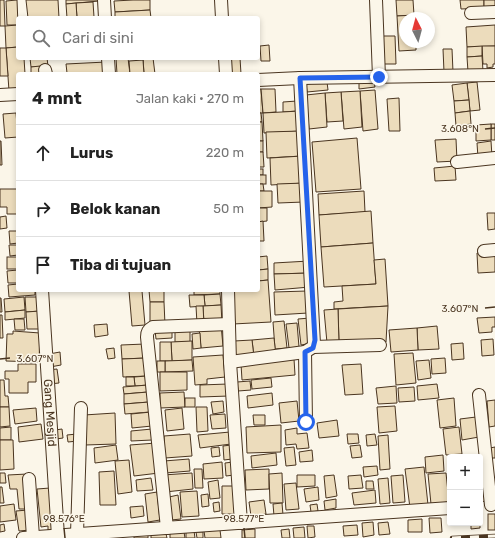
<!DOCTYPE html>
<html lang="id">
<head>
<meta charset="utf-8">
<style>
  :root { --surface:#fff; --page:#f2f2f2; --text:#222; --muted:#767676; --line:#e0e0e0 }
  body { margin:0; font-family:Rubik,sans-serif; background:var(--page); color:var(--text) }
  .controls { position:absolute; right:12px; bottom:12px; display:grid; overflow:hidden; border-radius:4px; box-shadow:0 2px 6px #0003 }
  .controls button { width:36px; height:36px; display:grid; place-items:center; padding:0; border:0; border-bottom:1px solid var(--line); background:var(--surface); color:var(--text); font:20px sans-serif }
  .compass { position:absolute; left:399px; top:12px; width:36px; height:36px; border-radius:50%; background:var(--surface); box-shadow:0 2px 6px #0003; rotate:354deg }
  .stop { position:absolute; width:12px; height:12px; margin:-9px; border:3px solid #2563eb; border-radius:50%; background:#fff }
  .stop.end { background:#2563eb; border-color:#fff; box-shadow:0 1px 4px #0008 }
  .list { margin:0; padding:0; list-style:none }
  h2 { display:flex; justify-content:space-between; align-items:center; height:52px; margin:0; padding:0 16px; font-size:17px }
  h2 small { font-size:13px; font-weight:400; color:var(--muted) }
  .list li { display:grid; grid-template-columns:26px 1fr auto; gap:12px; align-items:center; box-sizing:border-box; height:56px; padding:0 16px; border-top:1px solid var(--line) }
  .list b { display:block; font-size:15px; white-space:nowrap }
  .list em { font-size:13px; font-style:normal; color:var(--muted) }
  .icon { flex:none; width:22px; height:22px; fill:none; stroke:currentColor; stroke-width:2; stroke-linecap:round; stroke-linejoin:round }
  .map { position:relative; flex:none; width:495px; height:538px; overflow:hidden }
  .search { position:absolute; background:var(--surface); box-shadow:0 2px 6px #0003; left:16px; top:16px; width:244px; height:44px; display:flex; align-items:center; gap:10px; box-sizing:border-box; padding:0 14px; border-radius:4px; color:var(--muted); font-size:15px }
  .panel { position:absolute; background:var(--surface); box-shadow:0 2px 6px #0003; left:16px; top:72px; width:244px; height:220px; border-radius:4px }
  .map>svg:first-child { display:block }
  .building { fill:#ecdcbc; stroke:#4a3520 }
  .lines { fill:none; stroke-linecap:round; stroke-linejoin:round }
  .minor-casing { stroke:#4a3520; stroke-width:14 }
  .minor { stroke:#fbf6e9; stroke-width:12 }
  .rail-casing { stroke:#4a3520; stroke-width:4.5 }
  .rail { stroke:#fbf6e9; stroke-width:3; stroke-dasharray:9; stroke-linecap:butt }
  .route { stroke:#2563eb; stroke-width:5 }
  .ticks { fill:none; stroke:#4a3520; stroke-width:1.5 }
  .labels { text-anchor:middle; stroke-width:3; stroke-linejoin:round; paint-order:stroke }
  .street-label { font-size:12px; fill:#4a3520; stroke:#fbf6e9 }
  .ticks-label { font-size:10px; text-anchor:middle; fill:#4a3520; stroke:#fbf6e9; stroke-width:3; stroke-linejoin:round; paint-order:stroke }
</style>
</head>
<body>
<div class="map">
<svg width="495" height="538" viewBox="0 0 495 538">
  <rect width="100%" height="100%" fill="#fbf6e9"/>
  <g class="building">
    <polygon points="0,0 4,0 5,26 0,26"/>
    <polygon points="17,0 18,25 7,25 6,1"/>
    <polygon points="26,0 58,0 59,18 28,18"/>
    <polygon points="66,0 99,0 99,1 66,4"/>
    <polygon points="133,0 150,0 150,10 115,12 114,1"/>
    <polygon points="396,0 413,0 414,15 397,16"/>
    <polygon points="460,0 484,0 484,8 461,9"/>
    <polygon points="484,0 495,0 495,7 484,8"/>
    <polygon points="93,2 94,17 77,18 76,3"/>
    <polygon points="76,3 77,18 67,18 66,4"/>
    <polygon points="150,10 151,18 115,18 115,12"/>
    <polygon points="414,15 414,18 405,18 405,42 416,42 416,50 399,51 397,16"/>
    <polygon points="18,25 18,47 6,48 5,26"/>
    <polygon points="495,25 495,46 467,47 466,27"/>
    <polygon points="383,36 395,36 396,64 384,64"/>
    <polygon points="269,45 270,61 261,61 260,46"/>
    <polygon points="482,46 495,46 495,64 493,64 493,67 487,68 487,64 483,64"/>
    <polygon points="482,46 482,56 467,57 467,47"/>
    <polygon points="18,47 18,58 24,58 25,74 18,74 18,90 9,91 6,48"/>
    <polygon points="0,48 6,48 8,76 0,76"/>
    <polygon points="443,49 452,49 453,72 444,72"/>
    <polygon points="482,56 483,71 468,72 467,57"/>
    <polygon points="30,58 47,58 48,66 31,67"/>
    <polygon points="116,58 128,58 130,74 117,74"/>
    <polygon points="143,58 153,58 155,74 144,74"/>
    <polygon points="226,58 240,58 241,74 228,74"/>
    <polygon points="143,60 144,74 130,74 129,61"/>
    <polygon points="106,62 107,74 59,74 67,73 66,64"/>
    <polygon points="40,66 41,74 31,74 31,67"/>
    <polygon points="374,81 375,87 359,89 359,82"/>
    <polygon points="327,82 328,90 307,92 306,84"/>
    <polygon points="477,82 480,110 470,111 467,83"/>
    <polygon points="467,83 469,100 454,101 452,85"/>
    <polygon points="258,89 261,89 263,113 258,113"/>
    <polygon points="261,89 275,89 276,112 263,113"/>
    <polygon points="375,90 378,129 363,131 360,91"/>
    <polygon points="360,91 362,127 344,129 341,92"/>
    <polygon points="341,92 343,121 327,122 325,93"/>
    <polygon points="325,93 327,127 309,129 306,95"/>
    <polygon points="399,98 400,131 389,131 387,99"/>
    <polygon points="469,100 470,111 455,113 454,101"/>
    <polygon points="297,101 297,111 283,112 283,102"/>
    <polygon points="300,111 301,131 264,133 263,113"/>
    <polygon points="470,111 471,124 456,126 455,113"/>
    <polygon points="16,113 18,137 5,138 3,114"/>
    <polygon points="258,113 261,113 262,122 258,122"/>
    <polygon points="258,122 262,122 263,141 258,141"/>
    <rect x="491" y="124" width="4" height="16"/>
    <polygon points="491,124 491,140 476,141 476,125"/>
    <polygon points="301,131 302,156 267,158 266,132"/>
    <polygon points="357,138 361,189 316,192 312,142"/>
    <polygon points="456,139 457,161 437,162 435,140"/>
    <polygon points="0,141 1,141 2,165 0,165"/>
    <rect x="258" y="141" width="5" height="11"/>
    <polygon points="491,141 492,157 478,158 477,143"/>
    <polygon points="258,152 263,152 264,167 258,167"/>
    <polygon points="302,156 304,183 271,185 270,158"/>
    <polygon points="455,166 456,180 435,181 434,168"/>
    <rect x="258" y="169" width="5" height="6"/>
    <rect x="258" y="175" width="8" height="9"/>
    <polygon points="304,183 304,202 278,203 277,184"/>
    <polygon points="258,184 263,184 264,191 258,191"/>
    <polygon points="0,189 18,189 18,214 7,214 7,207 0,207"/>
    <polygon points="258,191 272,191 272,207 258,208"/>
    <polygon points="364,191 365,212 319,215 318,194"/>
    <polygon points="258,208 267,208 267,221 258,222"/>
    <polygon points="371,211 373,243 321,247 319,215"/>
    <polygon points="487,213 495,213 495,229 488,230"/>
    <polygon points="6,216 7,228 0,229 0,217"/>
    <polygon points="263,221 264,241 258,241 258,222"/>
    <polygon points="9,231 18,231 18,243 10,244"/>
    <polygon points="373,243 376,284 324,287 321,247"/>
    <polygon points="9,245 18,245 18,255 10,256"/>
    <polygon points="495,252 495,272 478,273 477,253"/>
    <polygon points="267,256 268,269 258,270 258,257"/>
    <rect x="7" y="257" width="11" height="12"/>
    <polygon points="385,259 388,306 334,309 334,302 343,301 342,286 376,284 374,260"/>
    <polygon points="309,261 310,273 274,274 274,263"/>
    <polygon points="268,269 268,280 258,281 258,270"/>
    <polygon points="18,270 18,283 8,283 7,271"/>
    <polygon points="310,273 310,287 275,290 274,274"/>
    <polygon points="268,280 271,322 233,324 231,290 258,290 258,281"/>
    <polygon points="18,284 18,290 35,290 35,295 9,297 8,285"/>
    <polygon points="149,290 164,290 164,302 150,302"/>
    <polygon points="194,290 220,290 220,294 194,295"/>
    <polygon points="129,291 142,291 145,325 132,326"/>
    <polygon points="307,291 308,313 275,315 274,292"/>
    <polygon points="220,294 221,305 205,306 204,295"/>
    <polygon points="189,295 204,295 205,306 190,307"/>
    <polygon points="24,297 25,310 5,312 4,299"/>
    <polygon points="25,297 39,297 40,311 26,312"/>
    <polygon points="0,298 1,298 2,312 0,312"/>
    <polygon points="150,302 164,302 165,325 150,326"/>
    <polygon points="221,305 222,323 204,324 203,306"/>
    <polygon points="196,306 203,306 204,324 197,324"/>
    <polygon points="388,306 386,342 339,343 338,309"/>
    <polygon points="338,309 339,343 327,343 324,310"/>
    <polygon points="25,310 25,318 5,320 5,312"/>
    <polygon points="40,311 41,329 27,329 26,312"/>
    <polygon points="0,315 2,315 3,338 0,338"/>
    <polygon points="495,317 495,327 492,327 492,332 479,333 477,318"/>
    <polygon points="310,318 313,343 301,345 298,319"/>
    <polygon points="14,319 24,319 25,330 15,330"/>
    <polygon points="284,321 287,348 275,349 273,322"/>
    <polygon points="297,323 299,347 289,348 286,324"/>
    <polygon points="107,324 108,335 95,337 94,325"/>
    <polygon points="221,325 223,346 201,348 199,327"/>
    <polygon points="437,326 439,349 418,350 417,328"/>
    <rect x="175" y="328" width="15" height="14"/>
    <polygon points="417,328 418,350 391,352 389,330"/>
    <polygon points="172,329 172,338 156,339 155,330"/>
    <polygon points="13,331 40,333 39,362 6,361 7,334 13,334"/>
    <polygon points="200,333 201,348 193,349 192,334"/>
    <polygon points="274,338 276,356 254,357 252,340"/>
    <polygon points="493,339 494,355 482,356 481,340"/>
    <polygon points="252,340 254,357 236,359 234,341"/>
    <polygon points="192,341 192,360 172,361 171,342"/>
    <polygon points="160,342 171,342 172,361 160,361"/>
    <polygon points="463,343 464,359 452,360 451,344"/>
    <polygon points="145,344 146,358 122,359 121,345"/>
    <polygon points="114,348 115,358 108,359 106,349"/>
    <polygon points="60,352 61,365 50,367 49,354"/>
    <polygon points="413,353 416,383 396,385 394,354"/>
    <polygon points="223,355 225,377 207,379 207,384 195,385 193,357"/>
    <polygon points="146,358 147,376 123,377 122,359"/>
    <polygon points="445,358 446,373 432,374 431,359"/>
    <polygon points="294,359 295,375 242,380 241,364"/>
    <polygon points="192,360 193,371 165,372 165,361"/>
    <polygon points="429,360 431,378 418,380 416,361"/>
    <rect x="157" y="361" width="8" height="11"/>
    <polygon points="18,364 36,364 36,382 28,382 28,393 9,393 9,379 5,379 5,371 18,371"/>
    <polygon points="361,364 363,394 345,395 342,365"/>
    <polygon points="57,369 59,383 49,384 48,370"/>
    <polygon points="160,372 187,372 187,390 160,391"/>
    <polygon points="147,376 148,385 135,386 134,377"/>
    <polygon points="126,377 134,377 135,386 126,386"/>
    <polygon points="271,378 272,387 252,389 251,380"/>
    <polygon points="0,380 4,380 5,396 8,396 9,407 0,407"/>
    <polygon points="250,381 251,390 238,391 237,382"/>
    <polygon points="228,384 229,396 200,397 200,385"/>
    <polygon points="437,384 439,398 418,400 417,386"/>
    <polygon points="148,385 148,392 124,394 123,387"/>
    <polygon points="396,386 397,403 378,404 376,388"/>
    <polygon points="414,387 415,401 399,402 398,388"/>
    <polygon points="148,392 149,402 124,404 124,394"/>
    <polygon points="184,392 185,407 160,408 160,393"/>
    <polygon points="272,393 273,405 248,408 247,396"/>
    <rect x="185" y="398" width="10" height="9"/>
    <polygon points="454,398 456,426 440,428 437,400"/>
    <polygon points="495,400 495,426 489,427 487,401"/>
    <polygon points="223,401 224,412 213,414 211,402"/>
    <polygon points="297,401 299,421 281,423 279,403"/>
    <polygon points="149,402 150,412 125,414 124,404"/>
    <polygon points="395,406 397,431 379,433 377,407"/>
    <polygon points="0,407 9,407 10,426 0,427"/>
    <polygon points="196,407 207,407 208,431 197,432"/>
    <polygon points="36,408 37,421 15,424 13,410"/>
    <polygon points="182,408 184,429 167,431 165,410"/>
    <polygon points="151,412 152,426 132,428 131,414"/>
    <polygon points="115,413 116,444 85,445 84,415"/>
    <polygon points="225,414 226,428 212,429 210,415"/>
    <polygon points="253,415 265,415 265,425 254,425"/>
    <polygon points="476,417 479,437 462,440 460,419"/>
    <polygon points="337,420 339,436 319,438 317,423"/>
    <polygon points="41,424 43,439 19,442 18,427"/>
    <polygon points="281,425 281,452 247,453 246,427"/>
    <polygon points="11,427 11,440 0,440 0,428"/>
    <polygon points="459,427 462,454 446,455 443,429"/>
    <polygon points="297,428 297,434 307,433 309,448 297,449 296,444 286,445 285,430"/>
    <polygon points="62,429 63,438 56,439 55,430"/>
    <polygon points="152,429 152,440 131,441 131,431"/>
    <polygon points="230,432 231,444 200,448 198,435"/>
    <polygon points="77,434 78,441 68,442 67,435"/>
    <polygon points="190,434 192,456 165,458 164,436"/>
    <polygon points="347,434 358,434 359,443 348,444"/>
    <polygon points="375,434 377,445 367,446 366,435"/>
    <polygon points="388,435 390,469 380,470 378,436"/>
    <polygon points="0,440 13,440 14,469 0,470"/>
    <polygon points="156,443 159,473 134,476 130,445"/>
    <polygon points="116,445 118,460 95,463 94,448"/>
    <polygon points="231,445 232,459 224,460 223,446"/>
    <polygon points="360,445 362,457 352,458 350,446"/>
    <polygon points="219,447 220,456 212,457 211,448"/>
    <polygon points="294,447 296,465 286,466 284,448"/>
    <polygon points="495,447 495,458 491,458 490,448"/>
    <polygon points="312,450 313,461 300,462 299,452"/>
    <polygon points="276,453 277,465 252,468 251,456"/>
    <polygon points="443,455 444,471 426,473 425,457"/>
    <polygon points="189,459 190,471 165,473 164,461"/>
    <polygon points="129,460 132,492 118,494 115,461"/>
    <polygon points="222,462 223,478 204,479 203,464"/>
    <polygon points="233,462 234,475 226,476 225,463"/>
    <polygon points="377,466 378,475 364,477 363,467"/>
    <polygon points="424,467 428,505 410,508 405,469"/>
    <polygon points="194,469 202,469 203,488 195,488"/>
    <polygon points="269,469 269,489 246,490 245,470"/>
    <polygon points="114,471 116,505 100,505 99,472"/>
    <polygon points="0,473 5,473 6,483 0,483"/>
    <polygon points="192,473 193,489 165,492 163,475"/>
    <polygon points="282,473 283,503 270,503 269,474"/>
    <polygon points="446,473 449,502 431,504 428,474"/>
    <polygon points="27,474 30,509 19,509 17,489 10,489 8,475"/>
    <polygon points="297,475 315,475 315,486 297,487"/>
    <polygon points="334,475 337,496 326,498 324,476"/>
    <polygon points="361,475 363,488 349,489 348,476"/>
    <polygon points="403,475 405,502 393,503 391,476"/>
    <polygon points="151,478 153,490 137,491 136,480"/>
    <polygon points="388,478 390,503 380,504 378,479"/>
    <polygon points="218,480 220,498 210,499 208,482"/>
    <polygon points="366,481 373,481 374,489 366,489"/>
    <polygon points="484,481 486,501 480,502 480,482"/>
    <polygon points="296,483 299,509 286,510 284,484"/>
    <polygon points="222,486 238,486 239,514 222,514"/>
    <polygon points="0,487 2,487 4,503 0,503"/>
    <polygon points="318,487 319,500 306,502 304,489"/>
    <polygon points="50,488 55,530 48,530 48,526 41,527 37,489"/>
    <polygon points="375,490 376,503 354,505 352,493"/>
    <polygon points="197,491 199,516 182,517 180,492"/>
    <polygon points="157,492 160,520 148,522 145,494"/>
    <polygon points="208,494 209,506 202,507 201,495"/>
    <polygon points="178,495 181,519 171,520 169,497"/>
    <polygon points="336,499 336,508 325,510 324,501"/>
    <polygon points="264,500 266,514 251,516 249,502"/>
    <polygon points="219,502 220,511 214,512 213,503"/>
    <polygon points="282,503 283,515 274,516 273,504"/>
    <polygon points="14,504 16,520 0,522 0,506"/>
    <polygon points="317,504 318,511 311,512 310,505"/>
    <polygon points="143,506 144,516 131,518 130,507"/>
    <polygon points="28,510 30,530 19,531 16,511"/>
    <rect x="488" y="514" width="7" height="16"/>
    <polygon points="429,518 441,518 442,532 430,533"/>
    <polygon points="422,519 422,532 408,532 408,520"/>
    <polygon points="373,522 374,535 363,537 362,523"/>
    <polygon points="388,522 390,534 379,535 378,523"/>
    <polygon points="480,522 480,528 471,529 471,523 480,523"/>
    <polygon points="4,524 5,531 0,532 0,525"/>
    <polygon points="357,525 358,535 344,536 343,526"/>
    <polygon points="307,526 314,526 315,537 308,538"/>
    <polygon points="304,527 305,538 294,538 293,528"/>
    <polygon points="255,529 255,538 242,538 242,530"/>
    <polygon points="289,529 290,538 282,538 281,530"/>
    <polygon points="220,530 221,538 205,538 204,531"/>
    <polygon points="194,531 195,538 186,538 186,532"/>
    <polygon points="184,532 185,538 170,538 170,533"/>
    <polygon points="196,532 203,532 203,538 197,538"/>
    <polygon points="166,534 167,538 151,538 151,535"/>
    <rect x="134" y="535" width="14" height="3"/>
  </g>
  <g class="lines">
    <defs>
      <g id="minor">
        <polyline points="104,0 105,18"/>
        <polyline points="221,0 222,18"/>
        <polyline points="376,0 379,77"/>
        <polyline points="471,13 495,12"/>
        <polyline points="108,58 109,74"/>
        <polyline points="225,58 226,74"/>
        <polyline points="45,70 46,74"/>
        <polyline points="258,80 300,78 495,75"/>
        <polyline points="0,95 18,94"/>
        <polyline points="457,162 495,158"/>
        <polyline points="484,251 495,250"/>
        <path id="s1" d="M42 290 58 536"/>
        <polyline points="228,290 230,362 241,523"/>
        <polyline points="313,347 380,345"/>
        <polyline points="305,352 306,422"/>
        <polyline points="230,362 305,352 313,347 314,344 300,78"/>
        <polyline points="479,395 491,505"/>
        <polyline points="29,479 33,537"/>
        <path d="M167 528 147 337C147 332 148 330 153 327L229 324"/>
        <polyline points="77,534 81,408"/>
        <polyline points="23,538 450,508"/>
      </g>
    </defs>
    <use href="#minor" class="minor-casing"/>
    <use href="#minor" class="minor"/>
    <defs>
      <polyline id="rail" points="452,538 495,536"/>
    </defs>
    <use href="#rail" class="rail-casing"/>
    <use href="#rail" class="rail"/>
  </g>
  <g class="lines">
    <polyline class="route" points="306,422 305,352 313,348 315,340 300,78 379,77"/>
  </g>
  <path class="ticks" d="M485 129 495 128M485 308 495 307M0 359 10 358M64 528 65 538M244 528 245 538"/>
  <g class="labels">
    <g class="street-label">
      <text dy="4" stroke="none"><textPath href="#s1" startOffset="123">Gang Mesjid</textPath></text>
    </g>
  </g>
  <g class="ticks-label">
    <text x="460" y="132">3.608°N</text>
    <text x="460" y="312">3.607°N</text>
    <text x="35" y="362">3.607°N</text>
    <text x="64" y="522">98.576°E</text>
    <text x="244" y="522">98.577°E</text>
  </g>
</svg>
<div class="controls">
<button>+</button>
<button>−</button>
</div>
<svg class="compass" viewBox="-18 -18 36 36"><path d="M0-13l5 13h-10z" fill="#e53935"/><path d="M0 13l5-13h-10z" fill="#767676"/></svg>
<div class="stop" style="left:306px;top:422px"></div>
<div class="stop end" style="left:379px;top:77px"></div>
<div class="search"><svg class="icon" aria-label="search" viewBox="0 0 24 24"><circle cx="10" cy="10" r="6"/><path d="M15 15l6 6"/></svg>Cari di sini</div>
<section class="panel">
<h2>4 mnt<small>Jalan kaki · 270 m</small></h2>
<ul class="list">
<li><svg class="icon" aria-label="ahead" viewBox="0 0 24 24"><path d="M12 20V5M6 11l6-6 6 6"/></svg><div><b>Lurus</b></div><em>220 m</em></li>
<li><svg class="icon" aria-label="right" viewBox="0 0 24 24"><path d="M7 20v-9h11M14 6l5 5-5 5"/></svg><div><b>Belok kanan</b></div><em>50 m</em></li>
<li><svg class="icon" aria-label="arrive" viewBox="0 0 24 24"><path d="M6 21V4h12l-3 4 3 4H6"/></svg><div><b>Tiba di tujuan</b></div></li>
</ul>
</section>
</div>
</body>
</html>
